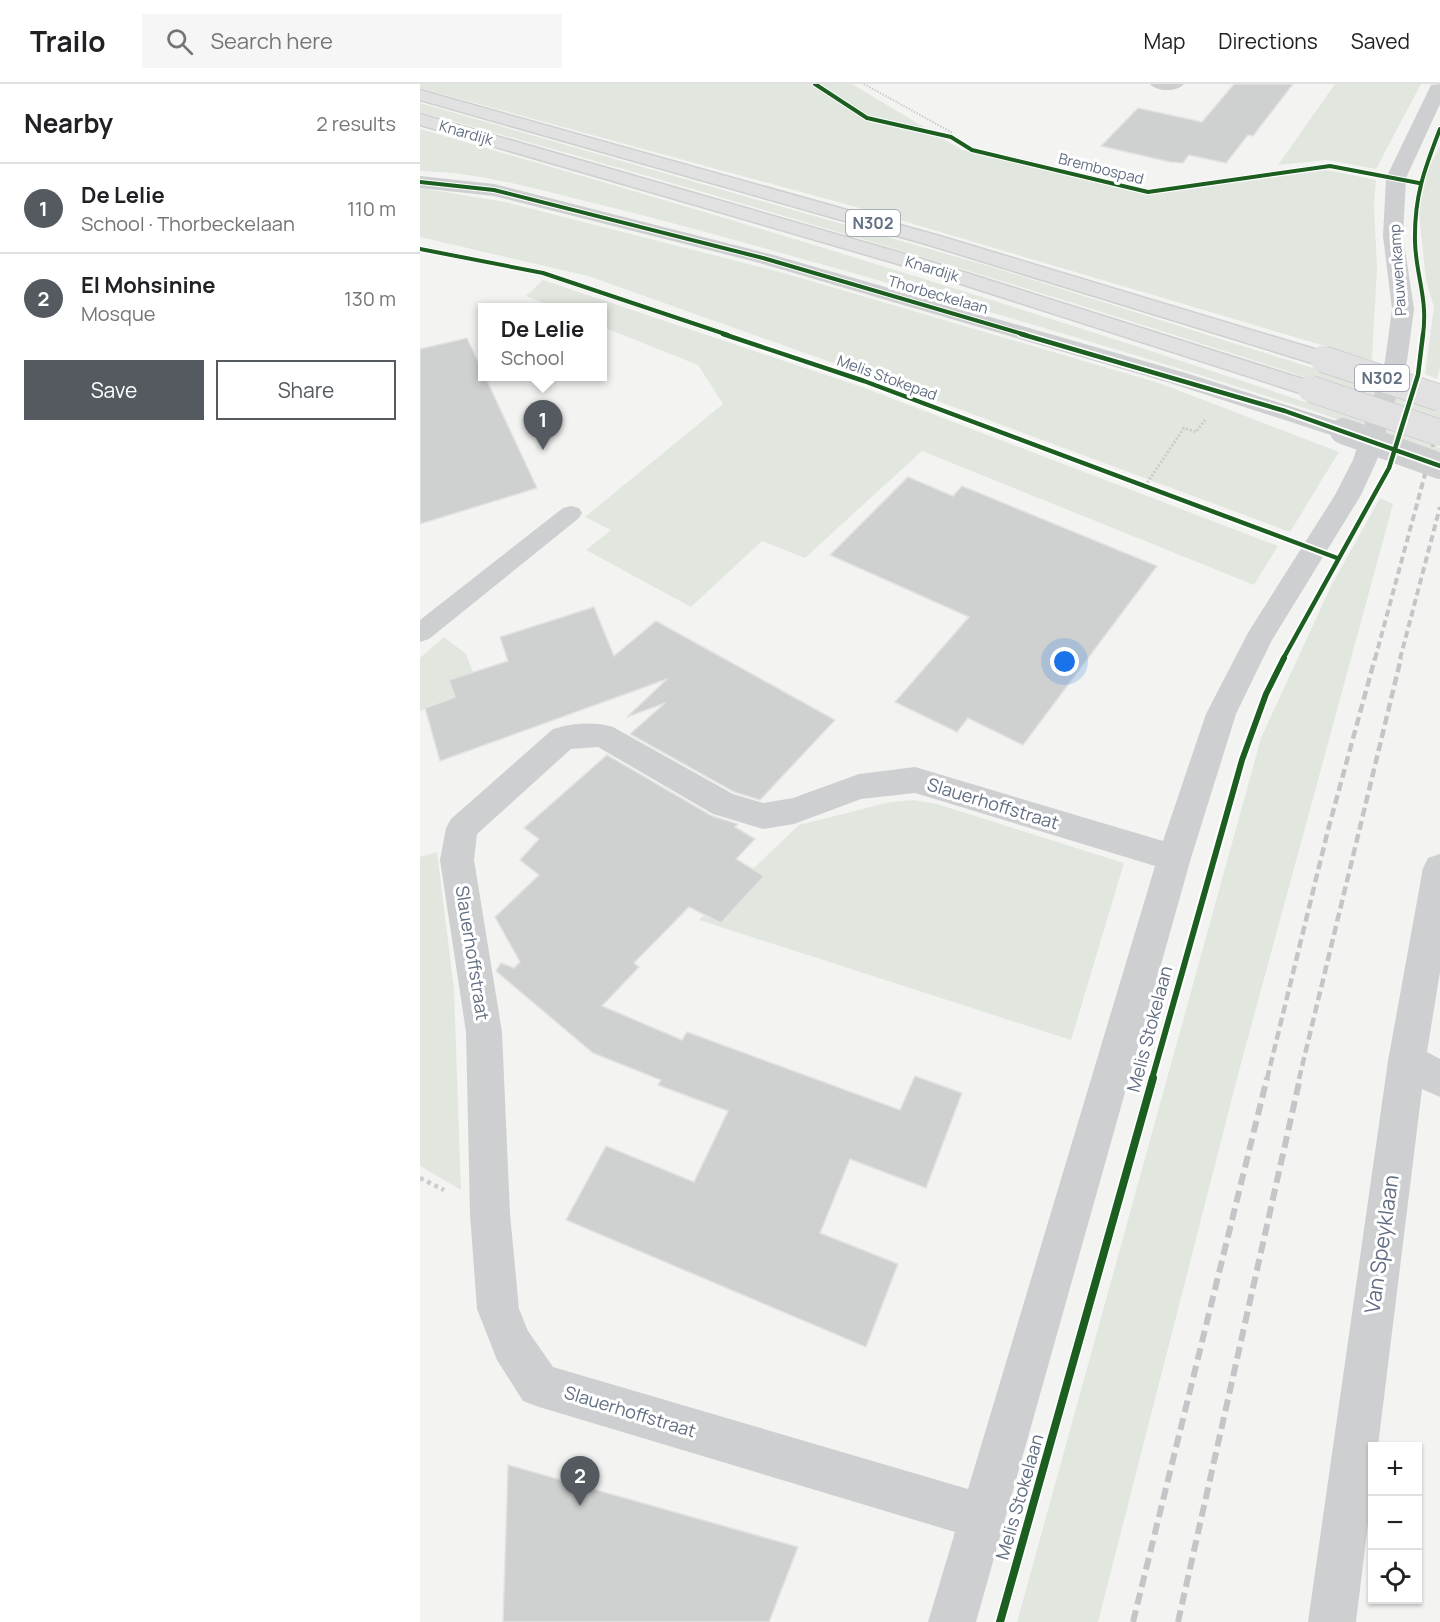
<!DOCTYPE html>
<html lang="en">
<head>
<meta charset="utf-8">
<style>
  :root { --surface:#fff; --page:#f6f6f6; --text:#202124; --muted:#757577; --line:#e0e0e0; --accent:#555960 }
  body { margin:0; font-family:Manrope,sans-serif; background:var(--page); color:var(--text) }
  .controls { position:absolute; right:18px; bottom:18px; display:grid; overflow:hidden; border-radius:0px; box-shadow:0 2px 4px #0004 }
  .controls button { width:54px; height:54px; display:grid; place-items:center; padding:0; border:0; border-bottom:2px solid var(--line); background:var(--surface); color:var(--text); font:30px sans-serif }
  .you { position:absolute; left:645px; top:578px; width:21px; height:21px; margin:-15px; border:4px solid #fff; border-radius:50%; background:#1a73e8; box-shadow:0 0 0 9px #1a73e833 }
  .badge { display:grid; place-items:center; width:39px; height:39px; border-radius:50%; background:var(--accent); color:#fff; font-size:20px; font-weight:700 }
  .pin { position:absolute; translate:-50% -50px; filter:drop-shadow(0 2px 3px #0008) }
  .pin::after { content:''; position:absolute; top:32px; width:21px; height:18px; background:inherit; clip-path:polygon(0 0,100% 0,50% 100%) }
  .popup { position:absolute; left:58px; top:219px; width:129px; height:78px; box-sizing:border-box; display:grid; place-content:center; border-radius:0px; background:var(--surface); filter:drop-shadow(0 2px 4px #0005); font-size:20px; white-space:nowrap; color:var(--muted) }
  .popup b { font-size:22px; color:var(--text) }
  .popup::after { content:''; position:absolute; left:50%; top:100%; margin-left:-12px; border:12px solid transparent; border-top-color:var(--surface) }
  .list { margin:0; padding:0; list-style:none }
  h2 { display:flex; justify-content:space-between; align-items:center; height:78px; margin:0; padding:0 24px; font-size:26px }
  h2 small { font-size:20px; font-weight:400; color:var(--muted) }
  .list li { display:grid; grid-template-columns:39px 1fr auto; gap:18px; align-items:center; box-sizing:border-box; height:90px; padding:0 24px; border-top:2px solid var(--line) }
  .list b { display:block; font-size:22px; white-space:nowrap }
  .list p { margin:0; font-size:20px; white-space:nowrap; color:var(--muted) }
  .list em { font-size:20px; font-style:normal; color:var(--muted) }
  .actions { display:flex; gap:12px; padding:18px 24px }
  .actions a { flex:1; padding:14px 0; border:2px solid var(--accent); border-radius:0px; text-align:center; font-size:21px; color:var(--accent) }
  .actions .main { background:var(--accent); color:#fff }
  .icon { flex:none; width:33px; height:33px; fill:none; stroke:currentColor; stroke-width:2; stroke-linecap:round; stroke-linejoin:round }
  .map { position:relative; flex:none; width:1020px; height:1538px; overflow:hidden }
  header { display:flex; align-items:center; gap:36px; box-sizing:border-box; height:84px; padding:0 30px; background:var(--surface); border-bottom:2px solid var(--line) }
  header strong { font-size:28px }
  nav { display:flex; gap:33px; margin-inline-start:auto; font-size:21px }
  .search { width:420px; height:54px; background:var(--page); display:flex; align-items:center; gap:15px; box-sizing:border-box; padding:0 21px; border-radius:0px; color:var(--muted); font-size:22px }
  main { display:flex }
  aside { flex:1; background:var(--surface) }
  .map>svg:first-child { display:block }
  .green { fill:#e1e7df }
  .building { fill:#cfd1d1; stroke:#e2e3e1; stroke-width:1.5 }
  .lines { fill:none; stroke-linecap:round; stroke-linejoin:round }
  .primary-casing { stroke:#ced0d0; stroke-width:3 }
  .path-far2 { stroke:#cbcccc; stroke-width:2; stroke-dasharray:1.5 1.5; stroke-linecap:butt }
  .path-far1 { stroke:#cbcccc; stroke-width:3; stroke-dasharray:2 2; stroke-linecap:butt }
  .path { stroke:#cbcccc; stroke-width:4.5; stroke-dasharray:4 4; stroke-linecap:butt }
  .service { fill:#cecfd0; fill-rule:evenodd }
  .minor { fill:#cecfd0; fill-rule:evenodd }
  .primary { fill:#e1e1e2; fill-rule:evenodd }
  .rail-far2 { stroke:#c4c5c6; stroke-width:4; stroke-dasharray:7 4; stroke-linecap:butt }
  .rail-far1 { stroke:#c4c5c6; stroke-width:4.5; stroke-dasharray:9 4.5; stroke-linecap:butt }
  .rail { stroke:#c4c5c6; stroke-width:6; stroke-dasharray:12 6; stroke-linecap:butt }
  .primary-bridge-casing { stroke:#ced0d0; stroke-width:28; stroke-linecap:butt }
  .minor-bridge { stroke:#cecfd0; stroke-width:26 }
  .primary-bridge { stroke:#e1e1e2; stroke-width:26 }
  .cycleway-far3-casing { stroke:#fff; stroke-width:6 }
  .cycleway-far2-casing { stroke:#fff; stroke-width:8 }
  .cycleway-far1-casing { stroke:#fff; stroke-width:10 }
  .cycleway-casing { stroke:#fff; stroke-width:11 }
  .cycleway-far3 { stroke:#1b5e20; stroke-width:4 }
  .cycleway-far2 { stroke:#1b5e20; stroke-width:4.5 }
  .cycleway-far1 { stroke:#1b5e20; stroke-width:6 }
  .cycleway { stroke:#1b5e20; stroke-width:8 }
  .labels { text-anchor:middle; stroke-width:6; stroke-linejoin:round; paint-order:stroke }
  .far-street-label { font-size:15px; fill:#626f83; stroke:#fff }
  .shield { fill:#fff; stroke:#919aa8; stroke-width:1.5 }
  .shield-label { font-size:16px; font-weight:bold; fill:#626f83 }
  .street-label { font-size:18px; fill:#626f83; stroke:#fff }
  .near-street-label { font-size:21px; fill:#626f83; stroke:#fff }
</style>
</head>
<body>
<header>
<strong>Trailo</strong>
<div class="search"><svg class="icon" aria-label="search" viewBox="0 0 24 24"><circle cx="10" cy="10" r="6"/><path d="M15 15l6 6"/></svg>Search here</div>
<nav><a>Map</a><a>Directions</a><a>Saved</a></nav>
</header>
<main>
<aside>
<h2>Nearby<small>2 results</small></h2>
<ul class="list">
<li><span class="badge">1</span><div><b>De Lelie</b><p>School · Thorbeckelaan</p></div><em>110 m</em></li>
<li><span class="badge">2</span><div><b>El Mohsinine</b><p>Mosque</p></div><em>130 m</em></li>
</ul>
<div class="actions"><a class="main">Save</a><a>Share</a></div>
</aside>
<div class="map">
<svg width="1020" height="1538" viewBox="0 0 1020 1538">
  <rect width="100%" height="100%" fill="#f3f4f1"/>
  <g class="green">
    <polygon points="0,0 432,0 542,66 728,111 907,86 956,96 954,119 957,184 952,276 436,123 0,4"/>
    <polygon points="915,0 1001,0 956,85 907,76 858,81"/>
    <path d="M0 19 572 183 1020 324V338C683 224 342 123 0 28Z"/>
    <path d="M0 45C343 143 683 247 1020 364V370C806 295 587 232 368 171 298 151 228 132 157 115 106 102 53 88 0 87Z"/>
    <polygon points="1020,62 1020,284 1017,295 1005,290 1014,223 1006,196 999,129 1007,88"/>
    <polygon points="0,104 85,118 364,189 739,299 919,368 870,448 450,292 168,192 0,153"/>
    <polygon points="123,196 442,303 858,462 834,501 502,367 385,474 342,457 271,523 166,466 191,446 165,433 303,320 278,281 183,243 183,224 134,223 106,212"/>
    <polygon points="960,414 973,420 819,987 678,1538 597,1538 841,654 911,502"/>
    <polygon points="24,553 46,570 58,602 0,627 0,574"/>
    <polygon points="494,716 517,720 704,779 651,956 279,836 379,741 470,718"/>
    <polygon points="17,768 34,905 41,1106 0,1082 0,773"/>
  </g>
  <g class="building">
    <polygon points="814,0 873,0 833,52 828,51 806,79 769,71 763,79 750,78 681,62 718,24 782,38"/>
    <polygon points="47,254 117,404 0,440 0,265"/>
    <polygon points="488,393 533,412 542,402 737,482 603,661 548,634 537,648 475,618 549,533 410,471"/>
    <polygon points="174,523 194,572 236,537 415,636 340,716 314,708 210,650 245,619 207,633 247,595 20,677 5,624 35,613 29,596 88,577 80,553"/>
    <polygon points="187,671 292,732 318,740 315,743 335,755 316,775 344,792 301,839 269,823 214,879 219,883 182,922 262,956 267,948 480,1026 495,992 542,1009 506,1104 430,1075 400,1149 478,1180 446,1263 146,1136 186,1062 274,1098 308,1027 238,1001 241,996 173,969 76,887 81,879 94,884 100,878 75,833 119,791 100,776 119,755 104,744"/>
    <polygon points="88,1381 378,1463 349,1538 83,1538"/>
  </g>
  <g class="lines">
    <defs>
      <g id="primary">
        <polygon points="0,6 523,153 911,270 914,275 911,280 895,280 509,161 0,16"/>
        <polygon points="0,30 499,174 899,300 903,305 899,310 883,310 485,182 0,41"/>
      </g>
    </defs>
    <use href="#primary" class="primary-casing"/>
    <polyline class="path-far2" points="444,0 531,48 531,53"/>
    <polyline class="path-far1" points="725,402 764,344 776,348 785,336"/>
    <polyline class="path" points="0,1094 24,1106"/>
    <polygon class="service" points="151,422 159,424 162,429 159,434 9,555 0,558 0,536 143,424"/>
    <g class="minor">
      <path d="M730 0H764C757 8 737 8 730 0Z"/>
      <path d="M1020 0V20L986 94 983 152 994 225 987 277 957 376 941 411 852 556 816 630 771 774 556 1538H508L535 1448 119 1323 103 1317 77 1276 57 1225 50 1130 46 948 20 776 26 744 31 735 133 645C151 639 175 637 193 643L313 710 343 719 373 714 439 690 495 683 743 757 786 630 829 547 915 411 933 376 965 277 972 225 963 152 966 94 1011 1ZM178 663 293 730 343 745 374 740 441 715 495 709 735 782 548 1405 133 1283 108 1247 99 1225 90 1130 82 948 54 776 57 750 151 665Z"/>
      <polygon points="0,92 74,100 350,170 766,289 932,342 935,347 932,352 923,355 914,352 750,299 336,178 74,112 0,104"/>
      <polygon points="1020,770 1020,888 1007,968 1020,975 1020,1013 1002,1005 958,1362 952,1362 952,1407 936,1538 888,1538 968,977 1003,784 1008,774"/>
    </g>
    <use href="#primary" class="primary"/>
    <g class="rail-far2">
      <polyline points="955,575 1020,335"/>
      <polyline points="980,575 1020,423"/>
    </g>
    <g class="rail-far1">
      <polyline points="847,995 908,746 955,574"/>
      <polyline points="879,995 981,574"/>
    </g>
    <g class="rail">
      <polyline points="713,1538 847,994"/>
      <polyline points="758,1538 880,994"/>
    </g>
    <defs>
      <g id="primary-bridge">
        <polyline points="903,275 1020,314"/>
        <polyline points="891,305 1020,349"/>
      </g>
    </defs>
    <use href="#primary-bridge" class="primary-bridge-casing"/>
    <polyline class="minor-bridge" points="923,347 1020,382"/>
    <use href="#primary-bridge" class="primary-bridge"/>
    <defs>
      <g id="cycleway-far3">
        <polyline points="395,0 447,34 531,53 552,66 728,108 910,82 999,99"/>
        <polyline points="0,98 74,106 343,174 606,251"/>
        <polyline points="0,165 123,189 308,251"/>
        <path d="M1003 251C1008 214 996 192 995 158 994 113 1004 86 1020 45"/>
      </g>
      <g id="cycleway-far2">
        <polyline points="303,250 444,297 917,474"/>
        <polyline points="601,250 865,327 1020,382"/>
        <polyline points="863,575 969,384 998,291 1003,250"/>
      </g>
      <polyline id="cycleway-far1" points="732,995 822,676 846,610 864,574"/>
      <polyline id="cycleway" points="580,1538 733,994"/>
    </defs>
    <use href="#cycleway-far3" class="cycleway-far3-casing"/>
    <use href="#cycleway-far2" class="cycleway-far2-casing"/>
    <use href="#cycleway-far1" class="cycleway-far1-casing"/>
    <use href="#cycleway" class="cycleway-casing"/>
    <use href="#cycleway-far3" class="cycleway-far3"/>
    <use href="#cycleway-far2" class="cycleway-far2"/>
    <use href="#cycleway-far1" class="cycleway-far1"/>
    <use href="#cycleway" class="cycleway"/>
  </g>
  <g class="labels">
    <g class="far-street-label">
      <text transform="translate(46 49) rotate(16)" y="5">Knardijk</text>
      <text transform="translate(681 85) rotate(14)" y="5">Brembospad</text>
      <text transform="translate(512 185) rotate(17)" y="5">Knardijk</text>
      <text transform="translate(978 186) rotate(-94)" y="5">Pauwenkamp</text>
      <text transform="translate(518 211) rotate(16)" y="5">Thorbeckelaan</text>
      <text transform="translate(467 294) rotate(20)" y="5">Melis Stokepad</text>
    </g>
    <g class="shield">
      <rect x="426" y="126" width="54" height="26" rx="4.5"/>
      <rect x="935" y="281" width="54" height="26" rx="4.5"/>
    </g>
    <g class="shield-label">
      <text x="453" y="145">N302</text>
      <text x="962" y="300">N302</text>
    </g>
    <g class="street-label">
      <text transform="translate(573 720) rotate(17)" y="6">Slauerhoffstraat</text>
      <text transform="translate(52 869) rotate(81)" y="6">Slauerhoffstraat</text>
      <text transform="translate(730 945) rotate(-75)" y="6">Melis Stokelaan</text>
      <text transform="translate(210 1328) rotate(17)" y="6">Slauerhoffstraat</text>
      <text transform="translate(600 1413) rotate(-74)" y="6">Melis Stokelaan</text>
    </g>
    <g class="near-street-label">
      <text transform="translate(962 1160) rotate(-82)" y="7">Van Speyklaan</text>
    </g>
  </g>
</svg>
<div class="controls">
<button>+</button>
<button>−</button>
<button><svg class="icon" aria-label="locate" viewBox="0 0 24 24"><circle cx="12" cy="12" r="6"/><path d="M12 2v4M12 18v4M2 12h4M18 12h4"/></svg></button>
</div>
<div class="you"></div>
<div class="pin badge" style="left:123px;top:366px">1</div>
<div class="popup"><b>De Lelie</b>School</div>
<div class="pin badge" style="left:160px;top:1422px">2</div>
</div>
</main>
</body>
</html>
